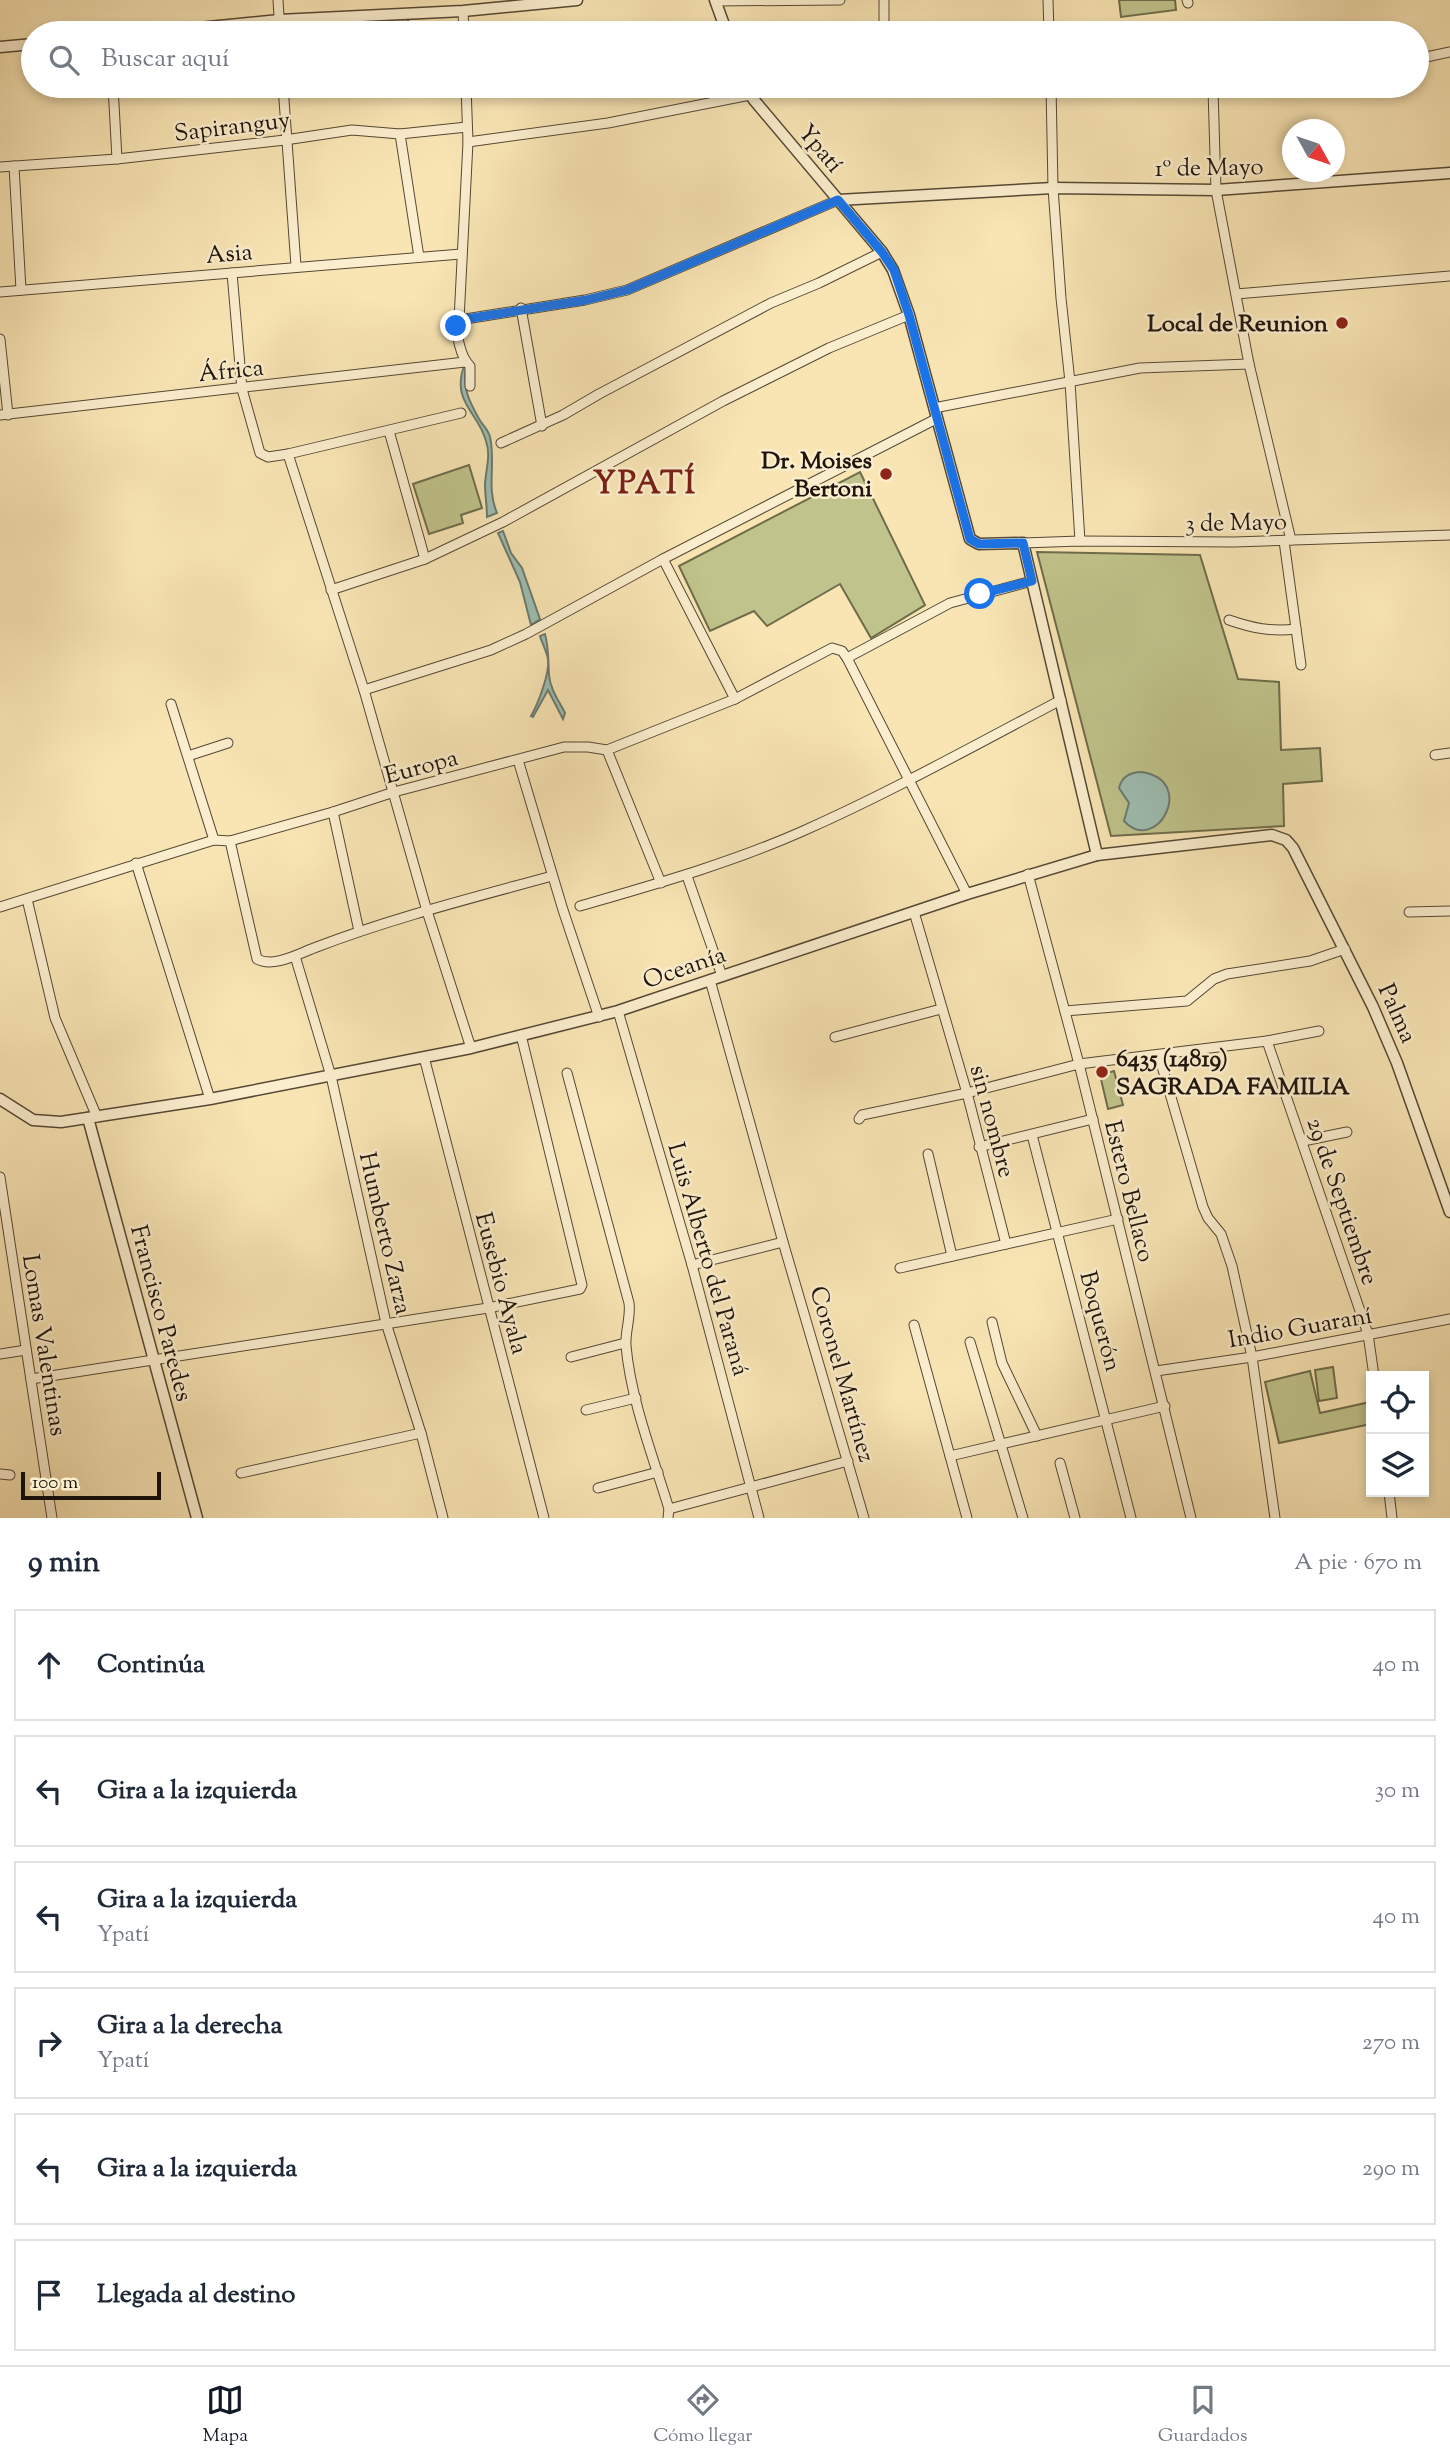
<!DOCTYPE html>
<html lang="es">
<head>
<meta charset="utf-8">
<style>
  :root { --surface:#fff; --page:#f6f6f7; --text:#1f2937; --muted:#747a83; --line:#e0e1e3; --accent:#111827 }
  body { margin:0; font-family:"Sorts Mill Goudy",serif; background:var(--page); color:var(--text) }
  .controls { position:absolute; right:21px; bottom:21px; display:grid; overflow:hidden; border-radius:0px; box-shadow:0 4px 10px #0003 }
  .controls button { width:63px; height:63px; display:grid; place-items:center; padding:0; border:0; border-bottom:2px solid var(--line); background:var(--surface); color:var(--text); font:35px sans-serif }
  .compass { position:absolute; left:1282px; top:119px; width:63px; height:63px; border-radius:50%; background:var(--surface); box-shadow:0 4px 10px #0003; rotate:130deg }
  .scale { position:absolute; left:21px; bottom:18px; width:140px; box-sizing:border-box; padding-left:7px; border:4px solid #1e140b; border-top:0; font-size:19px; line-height:24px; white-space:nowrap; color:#1e140b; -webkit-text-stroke:5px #fbeece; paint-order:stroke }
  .stop { position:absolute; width:21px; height:21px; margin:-16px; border:5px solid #1a73e8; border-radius:50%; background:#fff }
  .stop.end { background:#1a73e8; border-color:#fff; box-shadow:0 2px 7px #0008 }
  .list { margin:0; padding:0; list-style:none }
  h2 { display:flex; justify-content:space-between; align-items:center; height:91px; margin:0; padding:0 28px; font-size:30px }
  h2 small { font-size:23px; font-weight:400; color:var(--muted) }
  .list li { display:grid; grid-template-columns:46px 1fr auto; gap:21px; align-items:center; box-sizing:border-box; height:112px; margin:0 14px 14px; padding:0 14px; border:2px solid var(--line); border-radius:0px }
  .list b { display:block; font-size:26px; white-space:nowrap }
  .list p { margin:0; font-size:23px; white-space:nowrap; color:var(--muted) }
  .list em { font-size:23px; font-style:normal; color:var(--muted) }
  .icon { flex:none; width:38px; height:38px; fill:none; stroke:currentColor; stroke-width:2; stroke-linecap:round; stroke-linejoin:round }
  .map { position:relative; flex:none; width:1450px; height:1518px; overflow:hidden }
  .search { position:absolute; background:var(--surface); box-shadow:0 4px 10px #0003; left:21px; right:21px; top:21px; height:77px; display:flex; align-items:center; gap:18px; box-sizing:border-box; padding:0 24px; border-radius:38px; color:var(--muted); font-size:26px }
  .sheet { height:847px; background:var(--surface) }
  nav { display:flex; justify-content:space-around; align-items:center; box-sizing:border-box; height:98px; border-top:2px solid var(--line); background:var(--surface); font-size:19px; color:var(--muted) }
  nav a { display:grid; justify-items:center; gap:4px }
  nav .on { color:var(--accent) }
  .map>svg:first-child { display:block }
  .green { fill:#c0c38b; stroke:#6f6c4b; stroke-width:2 }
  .water { fill:#9ebeb3; stroke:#6b7a70; stroke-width:2 }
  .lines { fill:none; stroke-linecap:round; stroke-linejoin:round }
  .minor-casing { stroke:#554835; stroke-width:11 }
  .tertiary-casing { stroke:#554835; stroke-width:13 }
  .minor { stroke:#fbeece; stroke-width:9 }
  .tertiary { stroke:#fbeece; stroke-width:10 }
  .route { stroke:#1a73e8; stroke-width:9 }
  .poi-dot { fill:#8f2418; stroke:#fbeece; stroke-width:2.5 }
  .labels { text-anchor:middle; stroke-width:5; stroke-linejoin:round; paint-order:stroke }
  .street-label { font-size:24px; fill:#1e140b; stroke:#fbeece }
  .poi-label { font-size:24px; font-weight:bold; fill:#1e140b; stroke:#fbeece; text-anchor:end }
  .district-label { font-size:32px; font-weight:bold; letter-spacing:2px; fill:#7a1f14; stroke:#fbeece }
</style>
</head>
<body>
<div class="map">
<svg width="1450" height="1518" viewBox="0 0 1450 1518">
  <rect width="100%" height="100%" fill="#f9e5b4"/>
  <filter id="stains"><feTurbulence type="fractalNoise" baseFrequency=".00286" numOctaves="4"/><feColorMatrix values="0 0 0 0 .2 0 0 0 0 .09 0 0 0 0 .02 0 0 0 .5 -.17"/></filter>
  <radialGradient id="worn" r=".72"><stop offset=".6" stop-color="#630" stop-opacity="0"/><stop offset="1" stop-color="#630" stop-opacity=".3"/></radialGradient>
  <g class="green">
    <polygon points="1119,0 1175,0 1176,10 1121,17"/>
    <path d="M409 17 404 33H386L381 30 375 33 367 31C372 14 394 18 409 17Z"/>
    <polygon points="469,465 482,508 461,515 463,523 429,534 413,484"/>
    <polygon points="860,472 925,605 871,638 840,584 767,626 754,611 710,631 679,566"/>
    <polygon points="1037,552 1200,555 1238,679 1279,682 1281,750 1320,748 1322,781 1283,784 1284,826 1111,836"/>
    <polygon points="1114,1071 1123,1105 1108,1109 1100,1075"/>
    <polygon points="1333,1367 1337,1398 1319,1401 1315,1370"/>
    <polygon points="1310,1371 1320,1413 1370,1402 1371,1424 1279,1443 1265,1382"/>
  </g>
  <g class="water">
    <path d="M464 366 466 367C463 389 468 399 479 419 483 426 488 429 490 437 496 463 486 488 497 513L487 517C487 506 485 495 485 484 486 469 491 455 486 441 479 413 451 402 464 366Z"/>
    <polygon points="503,531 511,553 522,568 540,619 531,625 520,582 498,533"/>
    <path d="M545 634C549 650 548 659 549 675 550 689 559 701 565 713L563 719 548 690 533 717 531 716C538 704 550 673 548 659 547 652 542 643 540 636Z"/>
    <path d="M1142 772C1198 781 1156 856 1124 821L1129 803 1119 788C1122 776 1131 772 1142 772Z"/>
  </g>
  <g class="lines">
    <defs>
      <g id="minor">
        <polyline points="278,0 280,33"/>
        <polyline points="1048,0 1049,33"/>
        <polyline points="1187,0 1188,3"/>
        <polyline points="716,1 840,0"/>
        <polyline points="463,11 464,33"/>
        <polyline points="884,33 884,0"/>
        <polyline points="1417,59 1450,52"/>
        <polyline points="113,86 117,159"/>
        <polyline points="283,86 296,266"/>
        <path d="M466 86 468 142 459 320C454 331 461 358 470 366V386"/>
        <polyline points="1051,86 1053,188 1061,298 1070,382 1080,541"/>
        <polyline points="1131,86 1227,90 1271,86"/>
        <polyline points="1213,89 1216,190 1249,364 1291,540"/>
        <polyline points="400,134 419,257"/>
        <polyline points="468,142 608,123 750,95"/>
        <polyline points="14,166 21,290"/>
        <polyline points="0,167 117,159 285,140 352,130 400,134 467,127"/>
        <polyline points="232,273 242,389 260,453 268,457 288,454 461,413"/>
        <polyline points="0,292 461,254"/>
        <polyline points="1236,294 1450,276"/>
        <polyline points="521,308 542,426"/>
        <polyline points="459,320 585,300 627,290 838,200"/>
        <polyline points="0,339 8,415"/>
        <polyline points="934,408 1140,368 1249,364"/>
        <polyline points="0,415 465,362"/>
        <polyline points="389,431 425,559"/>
        <polyline points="501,443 563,415 599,394 771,303 819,283 882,252"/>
        <polyline points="288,454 364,690 427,911 471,1048"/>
        <polyline points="1284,541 1301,665"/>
        <polyline points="1023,543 1080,541 1234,542 1450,535"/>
        <polyline points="663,559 735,699"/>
        <polyline points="331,590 425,559 503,522 723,401 829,348 909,315"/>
        <path d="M1229 620C1252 628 1271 632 1296 629"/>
        <polyline points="847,658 950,603 1032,581"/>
        <polyline points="364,690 491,650 526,634 663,559 936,419"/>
        <polyline points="171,704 214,840"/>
        <polyline points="607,750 661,883"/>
        <polyline points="1435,755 1450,753"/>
        <polyline points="188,756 228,743"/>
        <polyline points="518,760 563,910 599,1017"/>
        <polyline points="333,812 359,931"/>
        <path d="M230 841 257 959C273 968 298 954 314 948 392 918 472 898 552 876"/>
        <polyline points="136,863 210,1099"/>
        <polyline points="1028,874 1079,1064 1191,1518"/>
        <polyline points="687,876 722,976"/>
        <polyline points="27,899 55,1018 97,1117"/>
        <path d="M580 906C656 884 731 863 803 831 891 792 975 745 1061 700"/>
        <polyline points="0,907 214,840 230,841 333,812 394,792 564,747 588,747 607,750 735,699 832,648 842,651 847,658 967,894"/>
        <polyline points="914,912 967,1093 1006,1244"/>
        <polyline points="1409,912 1450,911"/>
        <polyline points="295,956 331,1076 386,1323 421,1433 443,1518"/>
        <polyline points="710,980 783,1242 864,1518"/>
        <polyline points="618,1011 692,1265 759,1518"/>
        <polyline points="1065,1011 1187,1001 1214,979 1227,974 1310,961 1345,949"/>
        <polyline points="835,1037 941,1009"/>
        <polyline points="1267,1041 1368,1334 1374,1376"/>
        <polyline points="1159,1056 1203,1207 1208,1218 1221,1234 1232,1266 1252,1357 1275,1518"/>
        <polyline points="424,1057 544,1518"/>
        <path d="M567 1073 629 1303C631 1317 625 1331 626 1346 631 1401 653 1456 669 1509L668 1518"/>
        <polyline points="859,1119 862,1115 967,1093 1079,1064 1267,1041 1319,1031"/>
        <polyline points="1032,1135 1131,1518"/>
        <polyline points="1303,1141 1347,1132"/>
        <polyline points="979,1147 1093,1119"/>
        <polyline points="928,1154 952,1256"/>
        <polyline points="0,1177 52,1518"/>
        <polyline points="692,1265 783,1242"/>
        <polyline points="900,1268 1118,1219"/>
        <polyline points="992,1322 1002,1363 1037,1436"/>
        <polyline points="914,1325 967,1518"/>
        <polyline points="970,1342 1023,1518"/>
        <polyline points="0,1354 26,1350"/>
        <polyline points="571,1357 625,1343"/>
        <polyline points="1156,1371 1252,1357 1450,1319"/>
        <polyline points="31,1379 488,1308 580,1289 582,1285 521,1035"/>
        <polyline points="586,1410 636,1398"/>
        <polyline points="950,1456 1165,1406"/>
        <polyline points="1060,1463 1075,1518"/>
        <polyline points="241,1473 421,1433"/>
        <polyline points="0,1474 10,1475"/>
        <polyline points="598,1488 658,1472"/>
        <polyline points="1389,1492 1392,1518"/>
        <polyline points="669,1509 848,1461"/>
      </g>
      <g id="tertiary">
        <polyline points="715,0 727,33"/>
        <polyline points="148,33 279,20 463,11 577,0"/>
        <polyline points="0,47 33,44"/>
        <polyline points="745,86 754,100 882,252 893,270 909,315 970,539 979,544 1023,543 1097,855"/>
        <polyline points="838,200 1053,188 1216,190 1450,173"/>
        <polyline points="0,1099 33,1120 61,1122 210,1099 471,1048 618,1011 967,894 1097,855 1272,835 1286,840 1293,848 1373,1007 1397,1063 1450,1212"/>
        <polyline points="88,1118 197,1518"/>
      </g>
    </defs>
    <use href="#minor" class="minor-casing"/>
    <use href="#tertiary" class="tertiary-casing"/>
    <use href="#minor" class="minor"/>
    <use href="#tertiary" class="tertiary"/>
  </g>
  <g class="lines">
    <polyline class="route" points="456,326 459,320 586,300 627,290 838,200 882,252 894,270 909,315 970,539 979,544 1023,543 1032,581 980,594"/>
  </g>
  <g class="poi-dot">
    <circle cx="1342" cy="323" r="7"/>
    <circle cx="886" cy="474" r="7"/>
    <circle cx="1102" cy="1072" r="7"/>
  </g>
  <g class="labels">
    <g class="street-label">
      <text transform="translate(232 126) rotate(-7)" y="8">Sapiranguy</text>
      <text transform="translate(821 148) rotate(50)" y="8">Ypatí</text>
      <text transform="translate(1209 167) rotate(-1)" y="8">1º de Mayo</text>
      <text transform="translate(229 253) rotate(-5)" y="8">Asia</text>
      <text transform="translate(231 370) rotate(-6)" y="8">África</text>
      <text transform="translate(1236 522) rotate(-1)" y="8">3 de Mayo</text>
      <text transform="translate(421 766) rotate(-15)" y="8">Europa</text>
      <text transform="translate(684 967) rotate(-19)" y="8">Oceanía</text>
      <text transform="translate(1398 1013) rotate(66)" y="8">Palma</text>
      <text transform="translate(993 1121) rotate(75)" y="8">sin nombre</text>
      <text transform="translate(1130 1191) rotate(76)" y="8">Estero Bellaco</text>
      <text transform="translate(1343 1201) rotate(71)" y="8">29 de Septiembre</text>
      <text transform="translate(386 1233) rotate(77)" y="8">Humberto Zarza</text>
      <text transform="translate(709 1259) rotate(74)" y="8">Luis Alberto del Paraná</text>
      <text transform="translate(502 1283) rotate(75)" y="8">Eusebio Ayala</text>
      <text transform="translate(162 1313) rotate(75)" y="8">Francisco Paredes</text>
      <text transform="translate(1101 1321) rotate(75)" y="8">Boquerón</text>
      <text transform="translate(1300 1327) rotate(-10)" y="8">Indio Guaraní</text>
      <text transform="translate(45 1345) rotate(81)" y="8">Lomas Valentinas</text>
      <text transform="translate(843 1374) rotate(74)" y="8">Coronel Martínez</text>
    </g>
    <g class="poi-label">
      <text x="1328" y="331">Local de Reunion</text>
      <text x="872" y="468">Dr. Moises<tspan x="872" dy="28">Bertoni</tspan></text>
      <text x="1116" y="1066" text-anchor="start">6435 (14819)<tspan x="1116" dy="28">SAGRADA FAMILIA</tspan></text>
    </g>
    <g class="district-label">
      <text x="645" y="493">YPATÍ</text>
    </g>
  </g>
  <rect width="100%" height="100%" filter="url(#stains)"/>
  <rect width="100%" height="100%" fill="url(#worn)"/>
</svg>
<div class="controls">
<button><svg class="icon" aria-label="locate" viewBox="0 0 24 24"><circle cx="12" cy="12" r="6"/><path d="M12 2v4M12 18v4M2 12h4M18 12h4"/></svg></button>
<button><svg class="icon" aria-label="layers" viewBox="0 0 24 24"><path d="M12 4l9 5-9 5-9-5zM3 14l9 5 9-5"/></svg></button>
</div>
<svg class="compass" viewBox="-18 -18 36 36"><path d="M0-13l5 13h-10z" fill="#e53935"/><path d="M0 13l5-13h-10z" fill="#747a83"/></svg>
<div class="scale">100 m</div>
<div class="stop" style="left:980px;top:594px"></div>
<div class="stop end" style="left:456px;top:326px"></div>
<div class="search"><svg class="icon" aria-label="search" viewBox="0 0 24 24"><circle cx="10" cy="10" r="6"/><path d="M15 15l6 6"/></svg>Buscar aquí</div>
</div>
<section class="sheet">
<h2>9 min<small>A pie · 670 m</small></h2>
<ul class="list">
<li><svg class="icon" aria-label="ahead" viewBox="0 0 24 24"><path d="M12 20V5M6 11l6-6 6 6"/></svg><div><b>Continúa</b></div><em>40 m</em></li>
<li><svg class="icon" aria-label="left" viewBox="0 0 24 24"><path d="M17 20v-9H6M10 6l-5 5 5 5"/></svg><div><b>Gira a la izquierda</b></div><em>30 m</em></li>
<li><svg class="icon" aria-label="left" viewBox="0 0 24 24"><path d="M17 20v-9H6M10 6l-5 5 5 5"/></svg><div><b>Gira a la izquierda</b><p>Ypatí</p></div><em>40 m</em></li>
<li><svg class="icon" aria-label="right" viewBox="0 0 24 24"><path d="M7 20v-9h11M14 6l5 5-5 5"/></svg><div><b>Gira a la derecha</b><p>Ypatí</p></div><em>270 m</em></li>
<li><svg class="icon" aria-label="left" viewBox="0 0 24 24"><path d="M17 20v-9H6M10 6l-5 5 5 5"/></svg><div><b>Gira a la izquierda</b></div><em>290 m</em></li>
<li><svg class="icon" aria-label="arrive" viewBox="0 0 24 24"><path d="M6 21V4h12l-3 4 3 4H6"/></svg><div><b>Llegada al destino</b></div></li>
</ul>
</section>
<nav>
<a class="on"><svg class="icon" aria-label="map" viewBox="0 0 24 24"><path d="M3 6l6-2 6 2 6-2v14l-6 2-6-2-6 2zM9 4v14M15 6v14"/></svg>Mapa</a>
<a><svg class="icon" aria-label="directions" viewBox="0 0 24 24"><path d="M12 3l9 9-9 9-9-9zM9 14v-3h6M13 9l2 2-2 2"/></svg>Cómo llegar</a>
<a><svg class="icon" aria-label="saved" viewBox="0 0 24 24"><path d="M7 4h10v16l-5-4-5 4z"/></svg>Guardados</a>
</nav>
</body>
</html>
